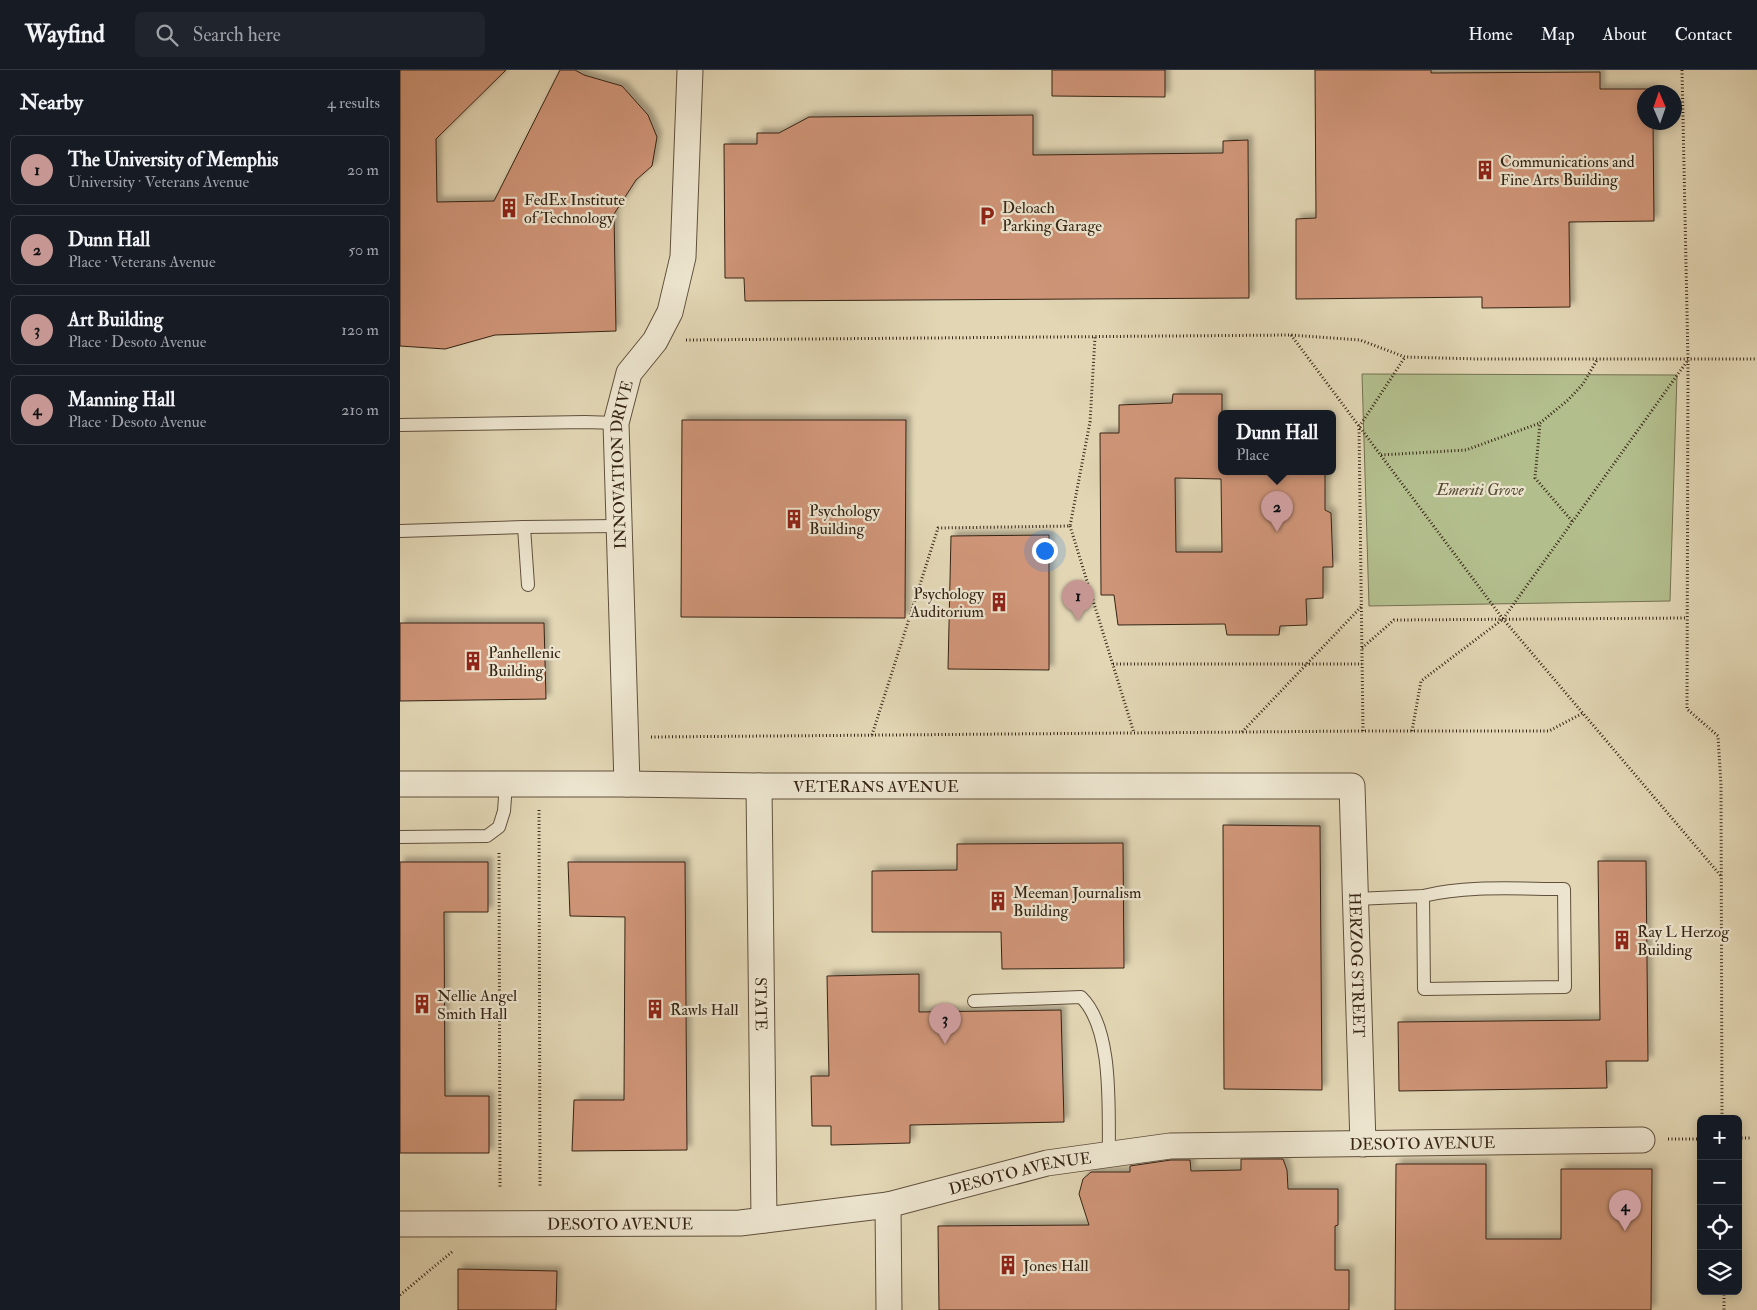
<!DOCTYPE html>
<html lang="en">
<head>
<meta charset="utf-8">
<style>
  :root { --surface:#171b24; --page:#20242c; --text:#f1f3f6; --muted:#9ea1a6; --line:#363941; --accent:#c59692 }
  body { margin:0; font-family:"IM FELL Double Pica",serif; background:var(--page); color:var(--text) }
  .controls { position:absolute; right:15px; bottom:15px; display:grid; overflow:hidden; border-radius:8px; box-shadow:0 2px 12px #0003 }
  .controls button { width:45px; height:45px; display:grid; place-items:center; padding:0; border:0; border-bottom:1px solid var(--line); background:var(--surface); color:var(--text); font:25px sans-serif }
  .compass { position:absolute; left:1237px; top:15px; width:45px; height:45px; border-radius:50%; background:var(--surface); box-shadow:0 2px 12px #0003; rotate:358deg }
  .you { position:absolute; left:644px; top:480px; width:18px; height:18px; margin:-12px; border:4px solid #fff; border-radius:50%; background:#1a73e8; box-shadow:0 0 0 8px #1a73e833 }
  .badge { display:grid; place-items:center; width:32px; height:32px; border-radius:50%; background:var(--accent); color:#111; font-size:16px; font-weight:700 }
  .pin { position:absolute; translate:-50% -41px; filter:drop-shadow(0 1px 2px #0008) }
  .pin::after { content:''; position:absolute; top:26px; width:18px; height:15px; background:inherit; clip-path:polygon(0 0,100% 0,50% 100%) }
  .popup { position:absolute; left:818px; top:340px; width:118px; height:65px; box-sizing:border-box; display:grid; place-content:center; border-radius:8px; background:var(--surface); filter:drop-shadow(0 1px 4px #0005); font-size:16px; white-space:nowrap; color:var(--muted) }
  .popup b { font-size:19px; color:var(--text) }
  .popup::after { content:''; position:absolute; left:50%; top:100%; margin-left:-10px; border:10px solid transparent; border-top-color:var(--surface) }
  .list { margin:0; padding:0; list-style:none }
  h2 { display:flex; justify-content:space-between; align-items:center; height:65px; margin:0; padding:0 20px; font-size:21px }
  h2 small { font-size:16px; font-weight:400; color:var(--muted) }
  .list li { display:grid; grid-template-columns:32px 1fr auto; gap:15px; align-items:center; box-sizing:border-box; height:70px; margin:0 10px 10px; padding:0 10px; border:1px solid var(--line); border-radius:8px }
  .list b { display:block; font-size:19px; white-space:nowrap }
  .list p { margin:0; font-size:16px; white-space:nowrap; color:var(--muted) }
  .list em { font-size:16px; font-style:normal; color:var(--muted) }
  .icon { flex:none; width:28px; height:28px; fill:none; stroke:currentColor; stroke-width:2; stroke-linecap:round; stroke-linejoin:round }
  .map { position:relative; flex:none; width:1357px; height:1240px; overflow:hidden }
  header { display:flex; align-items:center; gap:30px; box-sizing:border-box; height:70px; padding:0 25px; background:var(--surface); border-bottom:1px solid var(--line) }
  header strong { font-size:24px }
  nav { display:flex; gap:28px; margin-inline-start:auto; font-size:18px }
  .search { width:350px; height:45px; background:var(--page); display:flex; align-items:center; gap:12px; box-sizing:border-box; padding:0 18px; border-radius:8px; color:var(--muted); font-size:19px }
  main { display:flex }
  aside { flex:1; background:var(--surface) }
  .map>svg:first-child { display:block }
  .green { fill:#b3be8d; stroke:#747151 }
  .building { fill:#cf9578; stroke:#362415; fill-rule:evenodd; filter:url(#shadow) }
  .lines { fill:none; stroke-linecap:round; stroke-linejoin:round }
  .lane-casing { stroke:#61503d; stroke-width:14 }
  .street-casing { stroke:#61503d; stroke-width:27 }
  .path { stroke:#362415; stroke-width:3; stroke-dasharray:1 2.5; stroke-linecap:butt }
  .lane { stroke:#ece4ce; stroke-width:12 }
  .street { stroke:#ece4ce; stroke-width:25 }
  .labels { text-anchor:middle; stroke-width:4.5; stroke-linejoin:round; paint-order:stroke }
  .poi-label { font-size:16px; fill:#362415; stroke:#ece4ce; text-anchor:start }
  .street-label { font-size:16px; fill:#362415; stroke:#ece4ce }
  .park-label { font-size:16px; font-style:italic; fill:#554a33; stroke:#ece4ce }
</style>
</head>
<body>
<header>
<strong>Wayfind</strong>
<div class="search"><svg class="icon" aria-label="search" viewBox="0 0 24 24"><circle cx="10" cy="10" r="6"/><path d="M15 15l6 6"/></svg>Search here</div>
<nav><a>Home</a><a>Map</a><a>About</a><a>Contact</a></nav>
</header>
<main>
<aside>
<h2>Nearby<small>4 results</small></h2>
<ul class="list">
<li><span class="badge">1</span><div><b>The University of Memphis</b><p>University · Veterans Avenue</p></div><em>20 m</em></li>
<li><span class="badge">2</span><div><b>Dunn Hall</b><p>Place · Veterans Avenue</p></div><em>50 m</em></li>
<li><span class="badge">3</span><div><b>Art Building</b><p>Place · Desoto Avenue</p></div><em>120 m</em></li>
<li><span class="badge">4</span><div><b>Manning Hall</b><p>Place · Desoto Avenue</p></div><em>210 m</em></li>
</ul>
</aside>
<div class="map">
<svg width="1357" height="1240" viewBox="0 0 1357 1240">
  <defs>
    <filter id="shadow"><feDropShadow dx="4.5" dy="-4.5" stdDeviation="2.5" flood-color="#0004"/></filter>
  </defs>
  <rect width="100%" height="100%" fill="#e2d6b4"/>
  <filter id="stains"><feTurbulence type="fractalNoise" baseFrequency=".004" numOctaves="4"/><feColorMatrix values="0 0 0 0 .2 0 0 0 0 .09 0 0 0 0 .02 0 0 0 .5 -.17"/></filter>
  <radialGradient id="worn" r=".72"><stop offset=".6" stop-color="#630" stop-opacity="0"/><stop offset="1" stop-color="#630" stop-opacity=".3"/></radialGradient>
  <polygon class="green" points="962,304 1277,305 1270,531 969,536"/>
  <g class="building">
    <polygon points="0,0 106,0 36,69 37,132 94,131 160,0 175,0 184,5 222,16 248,45 257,67 252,96 236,110 214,144 216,261 95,265 45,279 0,276"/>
    <polygon points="652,0 765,0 765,27 652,26"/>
    <polygon points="915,0 1031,0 1031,3 1200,2 1200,19 1253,19 1253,22 1244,22 1244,52 1253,52 1254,151 1169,152 1170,237 1082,238 1082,227 896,229 896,149 916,148"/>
    <polygon points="633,45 633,85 823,83 823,71 848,70 849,228 345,231 344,208 325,208 324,74 357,74 357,63 379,63 409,47"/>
    <path d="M773 324H822V401H925V440L931 443 933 497H923V528L906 529 907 555 880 556 879 565H827L825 554 718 555 714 525H701L700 363H719V335L772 333ZM775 408 821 409 822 482H776Z"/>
    <polygon points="282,350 506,350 505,548 281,547"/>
    <polygon points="649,465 649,600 548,599 551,466"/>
    <polygon points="0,553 144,553 146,629 0,631"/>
    <polygon points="823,755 920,756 922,1020 824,1019"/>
    <polygon points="723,773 724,898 602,899 601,862 472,862 472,801 557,800 557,774"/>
    <polygon points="1198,791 1246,791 1248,991 1206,991 1207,1018 999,1021 998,952 1200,950"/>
    <polygon points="0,792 88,792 88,842 44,842 45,1026 89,1026 89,1083 0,1083"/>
    <polygon points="168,792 285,792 287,1080 172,1081 174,1030 224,1030 225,847 170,846"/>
    <polygon points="519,904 519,942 661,940 664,1052 510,1055 510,1073 431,1075 431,1056 412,1056 411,1006 429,1006 427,906"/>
    <polygon points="841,1089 883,1089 887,1100 888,1119 938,1119 938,1155 935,1156 935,1200 949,1200 949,1240 539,1240 538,1156 689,1155 679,1124 683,1109 691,1102 730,1102 730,1096 771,1090 790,1090 791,1101 841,1100"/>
    <polygon points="996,1094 1086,1094 1086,1169 1161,1169 1161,1099 1252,1099 1251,1240 995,1240"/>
    <polygon points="58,1199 157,1201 156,1240 58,1240"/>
  </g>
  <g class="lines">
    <defs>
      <g id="lane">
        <polyline points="0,355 185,352 216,353"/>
        <polyline points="124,457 128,515"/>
        <polyline points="0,461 124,457 218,456"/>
        <polyline points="0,767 87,766 99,757 104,741 106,714"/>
        <path d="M956 829 1023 826 1024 919 1165 917 1164 819C1118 819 1069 815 1023 826"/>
        <path d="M574 931 681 927C714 959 708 1041 709 1085"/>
      </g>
      <g id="street">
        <path id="s1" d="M0 714H227L359 716H952L963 1074"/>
        <path id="s2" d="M227 714 216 353 229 303 255 271 270 242 283 187 290 0"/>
        <path id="s3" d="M359 716 364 1150"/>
        <polyline points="488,1135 489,1240"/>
        <path id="s4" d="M0 1154 340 1153 488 1135 647 1093 770 1076 1242 1070"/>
      </g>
    </defs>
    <use href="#lane" class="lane-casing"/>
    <use href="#street" class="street-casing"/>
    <g class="path">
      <polyline points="1282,0 1288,290 1287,639 1318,666 1321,715 1322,1049"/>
      <polyline points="891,265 1103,549 1321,806"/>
      <polyline points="286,270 890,265 960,270 1005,287 1078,289 1357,289"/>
      <polyline points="981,385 1066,380 1140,353"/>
      <polyline points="1172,451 1135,408 1140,353 1168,330 1183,314 1197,290"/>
      <polyline points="670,456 734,663"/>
      <polyline points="962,578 994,550 1287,548"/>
      <polyline points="713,594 962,594"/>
      <polyline points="963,661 959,357 1005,287"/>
      <polyline points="1012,661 1021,611 1103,549 1288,290"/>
      <polyline points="842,662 961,537"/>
      <polyline points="472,665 538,458 670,456 690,352 695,267"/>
      <polyline points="251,667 963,661 1149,661 1183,643"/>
      <polyline points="139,740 140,1118"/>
      <polyline points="99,783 100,1118"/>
      <polyline points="1338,1068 1352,1068"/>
      <polyline points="1268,1069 1301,1069"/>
      <polyline points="1324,1221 1324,1240"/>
      <polyline points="0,1225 53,1181"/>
    </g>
    <use href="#lane" class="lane"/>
    <use href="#street" class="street"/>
  </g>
  <defs>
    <symbol id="building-bare" viewBox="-9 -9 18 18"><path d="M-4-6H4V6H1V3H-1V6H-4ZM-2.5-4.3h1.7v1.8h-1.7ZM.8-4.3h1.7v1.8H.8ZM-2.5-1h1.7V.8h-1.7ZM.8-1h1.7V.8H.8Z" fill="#8f2418" stroke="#ece4ce" stroke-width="2.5" paint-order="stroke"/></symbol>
    <symbol id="parking-bare" viewBox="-9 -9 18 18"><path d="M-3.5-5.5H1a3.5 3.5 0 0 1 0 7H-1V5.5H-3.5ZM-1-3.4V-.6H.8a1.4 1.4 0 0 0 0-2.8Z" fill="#8f2418" stroke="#ece4ce" stroke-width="2.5" paint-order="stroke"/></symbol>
  </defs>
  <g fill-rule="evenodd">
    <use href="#building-bare" x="1071" y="86" width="28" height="28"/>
    <use href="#building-bare" x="95" y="124" width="28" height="28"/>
    <use href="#parking-bare" x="573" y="132" width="28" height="28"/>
    <use href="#building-bare" x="380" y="435" width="28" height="28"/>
    <use href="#building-bare" x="585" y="518" width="28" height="28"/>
    <use href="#building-bare" x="59" y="577" width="28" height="28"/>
    <use href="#building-bare" x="584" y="817" width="28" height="28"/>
    <use href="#building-bare" x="1208" y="856" width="28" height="28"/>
    <use href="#building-bare" x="8" y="920" width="28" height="28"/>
    <use href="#building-bare" x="241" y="925" width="28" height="28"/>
    <use href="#building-bare" x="594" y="1181" width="28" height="28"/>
  </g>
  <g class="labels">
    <g class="poi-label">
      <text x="1100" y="97">Communications and<tspan x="1100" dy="18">Fine Arts Building</tspan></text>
      <text x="124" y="135">FedEx Institute<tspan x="124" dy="18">of Technology</tspan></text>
      <text x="602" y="143">Deloach<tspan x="602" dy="18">Parking Garage</tspan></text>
      <text x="409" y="446">Psychology<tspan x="409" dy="18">Building</tspan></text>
      <text x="584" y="529" text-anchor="end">Psychology<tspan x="584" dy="18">Auditorium</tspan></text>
      <text x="88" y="588">Panhellenic<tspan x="88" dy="18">Building</tspan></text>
      <text x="613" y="828">Meeman Journalism<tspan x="613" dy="18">Building</tspan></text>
      <text x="1237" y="867">Ray L Herzog<tspan x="1237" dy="18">Building</tspan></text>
      <text x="37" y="931">Nellie Angel<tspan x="37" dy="18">Smith Hall</tspan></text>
      <text x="270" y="945">Rawls Hall</text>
      <text x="623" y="1201">Jones Hall</text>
    </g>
    <g class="street-label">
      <text dy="6" stroke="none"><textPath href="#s2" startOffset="320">INNOVATION DRIVE</textPath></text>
      <text dy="6" stroke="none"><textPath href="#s1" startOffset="476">VETERANS AVENUE</textPath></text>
      <text dy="6" stroke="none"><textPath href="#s1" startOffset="1131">HERZOG STREET</textPath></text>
      <text dy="6" stroke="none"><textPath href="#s3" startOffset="218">STATE</textPath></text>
      <text dy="6" stroke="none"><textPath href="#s4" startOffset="1030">DESOTO AVENUE</textPath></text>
      <text dy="6" stroke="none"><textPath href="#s4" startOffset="625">DESOTO AVENUE</textPath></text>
      <text dy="6" stroke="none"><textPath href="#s4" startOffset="220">DESOTO AVENUE</textPath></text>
    </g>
    <g class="park-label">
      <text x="1080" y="425">Emeriti Grove</text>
    </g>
  </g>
  <rect width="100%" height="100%" filter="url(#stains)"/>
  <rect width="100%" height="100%" fill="url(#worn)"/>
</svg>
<div class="controls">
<button>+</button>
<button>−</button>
<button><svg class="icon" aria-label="locate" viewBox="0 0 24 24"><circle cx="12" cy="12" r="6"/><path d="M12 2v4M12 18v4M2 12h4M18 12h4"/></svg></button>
<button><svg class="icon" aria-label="layers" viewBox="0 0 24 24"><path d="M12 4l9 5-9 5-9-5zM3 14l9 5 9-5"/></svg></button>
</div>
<svg class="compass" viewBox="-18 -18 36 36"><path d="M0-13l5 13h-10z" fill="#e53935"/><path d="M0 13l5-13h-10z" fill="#9ea1a6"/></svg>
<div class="you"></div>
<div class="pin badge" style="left:678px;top:551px">1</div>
<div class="pin badge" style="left:877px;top:462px">2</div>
<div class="popup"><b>Dunn Hall</b>Place</div>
<div class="pin badge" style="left:545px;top:974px">3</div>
<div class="pin badge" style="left:1225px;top:1161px">4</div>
</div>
</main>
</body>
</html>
